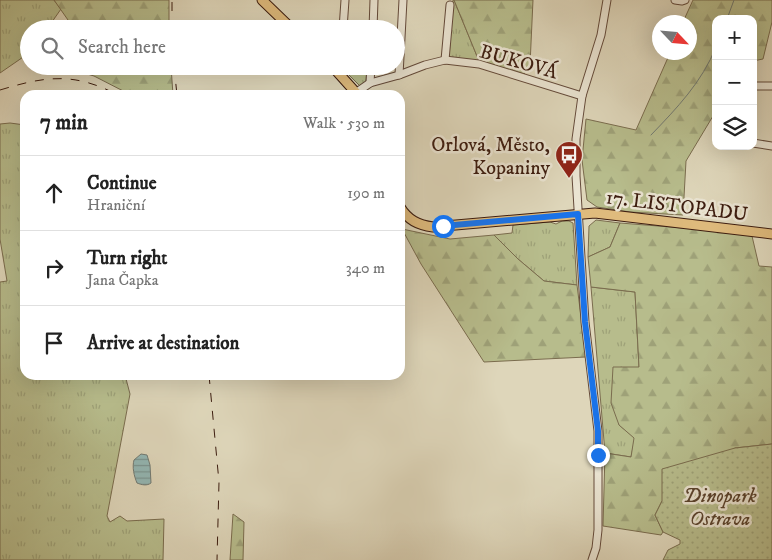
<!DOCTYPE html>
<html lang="en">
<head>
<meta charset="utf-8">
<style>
  :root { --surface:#fff; --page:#f6f6f6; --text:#222; --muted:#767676; --line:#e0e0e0 }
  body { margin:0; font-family:"IM FELL DW Pica",serif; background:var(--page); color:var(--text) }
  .controls { position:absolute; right:15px; top:15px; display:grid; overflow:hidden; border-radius:10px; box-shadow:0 5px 20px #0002 }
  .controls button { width:45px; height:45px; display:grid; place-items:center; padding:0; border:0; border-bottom:1px solid var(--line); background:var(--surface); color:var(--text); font:25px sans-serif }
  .compass { position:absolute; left:652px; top:15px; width:45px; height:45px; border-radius:50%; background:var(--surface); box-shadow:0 5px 20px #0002; rotate:116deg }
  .stop { position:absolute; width:15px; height:15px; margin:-11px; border:4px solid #1a73e8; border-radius:50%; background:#fff }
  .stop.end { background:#1a73e8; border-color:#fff; box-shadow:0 1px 5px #0008 }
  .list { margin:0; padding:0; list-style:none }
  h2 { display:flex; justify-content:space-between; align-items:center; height:65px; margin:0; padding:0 20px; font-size:21px }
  h2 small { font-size:16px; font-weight:400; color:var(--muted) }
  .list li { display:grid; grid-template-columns:32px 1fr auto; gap:15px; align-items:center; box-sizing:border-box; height:75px; padding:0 20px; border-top:1px solid var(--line) }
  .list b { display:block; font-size:19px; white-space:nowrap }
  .list p { margin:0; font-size:16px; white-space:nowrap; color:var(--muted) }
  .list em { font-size:16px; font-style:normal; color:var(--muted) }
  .icon { flex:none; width:28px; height:28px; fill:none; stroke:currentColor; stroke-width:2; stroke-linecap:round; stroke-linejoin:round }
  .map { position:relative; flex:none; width:772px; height:560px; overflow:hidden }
  .search { position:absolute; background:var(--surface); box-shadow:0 5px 20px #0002; left:20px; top:20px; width:385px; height:55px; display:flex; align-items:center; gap:12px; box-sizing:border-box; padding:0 18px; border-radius:28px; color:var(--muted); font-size:19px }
  .panel { position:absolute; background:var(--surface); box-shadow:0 5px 20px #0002; left:20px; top:90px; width:385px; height:290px; border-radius:15px }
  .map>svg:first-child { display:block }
  .grass { fill:url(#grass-tufts); stroke:#7a6c4e }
  .forest { fill:url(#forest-firs); stroke:#7a6c4e }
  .park { fill:url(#park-dots); stroke:#7a6c4e }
  .water { fill:url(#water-rules); stroke:#717a73 }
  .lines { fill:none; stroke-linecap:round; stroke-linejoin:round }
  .stream { stroke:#717a73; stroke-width:1 }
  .minor-casing { stroke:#644a3a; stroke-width:9 }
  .major-casing { stroke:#3c1c0f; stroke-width:11 }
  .minor { stroke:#eae4d2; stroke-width:7 }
  .major { stroke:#dfbb7d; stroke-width:9 }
  .rail { stroke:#3c1c0f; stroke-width:1; stroke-dasharray:9 9; stroke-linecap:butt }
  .route { stroke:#1a73e8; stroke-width:6 }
  .labels { text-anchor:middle; stroke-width:5; stroke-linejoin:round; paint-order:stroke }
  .street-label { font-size:20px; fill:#3c1c0f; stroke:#eae4d2 }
  .poi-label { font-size:20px; fill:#3c1c0f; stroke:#eae4d2; text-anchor:end }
  .park-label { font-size:20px; font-style:italic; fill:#5b442e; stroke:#eae4d2 }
</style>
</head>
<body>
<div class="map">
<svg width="772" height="560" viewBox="0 0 772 560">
  <defs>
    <pattern id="grass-tufts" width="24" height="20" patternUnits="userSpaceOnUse" patternTransform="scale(1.25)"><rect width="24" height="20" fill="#b7bc8c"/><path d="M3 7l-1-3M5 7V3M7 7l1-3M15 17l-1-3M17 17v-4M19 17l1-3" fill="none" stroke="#9ea178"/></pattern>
    <pattern id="forest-firs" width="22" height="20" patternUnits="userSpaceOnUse" patternTransform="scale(1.25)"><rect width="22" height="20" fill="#b7bc8c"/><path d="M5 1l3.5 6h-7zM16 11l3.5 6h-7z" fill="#9ea178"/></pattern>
    <pattern id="park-dots" width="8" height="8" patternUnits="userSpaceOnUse" patternTransform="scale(1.25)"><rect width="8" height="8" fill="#b7bc8c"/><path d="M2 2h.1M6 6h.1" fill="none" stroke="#9ea178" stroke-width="1.8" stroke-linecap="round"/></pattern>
    <pattern id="water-rules" width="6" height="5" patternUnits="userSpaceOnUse" patternTransform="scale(1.25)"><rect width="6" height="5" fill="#94b8b5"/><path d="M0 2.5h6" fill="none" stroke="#7a9592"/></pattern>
  </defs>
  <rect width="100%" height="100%" fill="#ded6ba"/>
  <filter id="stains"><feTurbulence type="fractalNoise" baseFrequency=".004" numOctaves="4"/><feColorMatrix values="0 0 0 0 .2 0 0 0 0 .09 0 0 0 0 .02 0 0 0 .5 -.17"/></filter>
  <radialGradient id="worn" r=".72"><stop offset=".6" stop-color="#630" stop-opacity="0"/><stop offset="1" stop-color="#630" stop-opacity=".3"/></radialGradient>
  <g class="grass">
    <polygon points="0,0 54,0 61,9 47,29 29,29 29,53 0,73"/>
    <polygon points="453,0 454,0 479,61 449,58"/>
    <polygon points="345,66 367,66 366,82 360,86 344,70"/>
    <polygon points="10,123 25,125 25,375 125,375 130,394 107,516 110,522 120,516 127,521 164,519 163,560 0,560 0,282 7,281 0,239 0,124"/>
    <polygon points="596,220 620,223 610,247 588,257 589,226"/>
    <polygon points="562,221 569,221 573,223 577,285 544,281 518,259 494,235 512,233 513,225 550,222 556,224"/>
    <polygon points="591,287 635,292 639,368 619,425 635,438 631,457 605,453"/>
  </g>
  <g class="forest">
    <polygon points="54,0 169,0 169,29 66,29 68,20"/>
    <polygon points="454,0 533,0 530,65 524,74 479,61"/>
    <polygon points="693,0 772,0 772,22 763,59 753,61 753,19 716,19 716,111 686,161 683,215 630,212 597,207 587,200 582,160 586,119 636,130 670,53 690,52 690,22 683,22"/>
    <polygon points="60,66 171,66 173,95 131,95 94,76"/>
    <polygon points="620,223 696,229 752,236 759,266 772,267 772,444 735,448 662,501 655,515 663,532 661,535 603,526 605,453 631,457 634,438 619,425 611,403 613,367 639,367 635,292 591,287 588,257 610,247"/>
    <polygon points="402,229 450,239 494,235 518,259 544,281 577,285 586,357 484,362 421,264"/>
    <polygon points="233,514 244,522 243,560 230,560"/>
  </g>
  <polygon class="park" points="772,444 772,560 663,560 668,550 680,544 680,540 663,532 655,515 662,501 662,469 735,448"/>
  <path class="water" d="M141 454 147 455 150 465 151 483C147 486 142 485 137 483 134 476 132 467 134 460Z"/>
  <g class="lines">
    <g class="stream">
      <polyline points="727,19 734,0"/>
      <path d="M651 135C677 108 702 82 716 47"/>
    </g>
    <defs>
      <g id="minor">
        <polyline points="675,0 682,1 685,0"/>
        <polyline points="343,29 345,0"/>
        <polyline points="373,29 374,0"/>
        <polyline points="445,60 450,5"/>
        <polyline points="399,75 403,0"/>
        <polyline points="370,83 371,66"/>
        <polyline points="753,86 772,86"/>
        <polyline points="357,92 370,83 399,75 425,65 445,60 479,64 582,96"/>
        <polyline points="753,143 772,146"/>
        <polyline points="592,560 596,548 598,530 598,431 585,322 576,176 576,139 582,96 601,35 607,0"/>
      </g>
      <g id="major">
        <polyline points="262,0 292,29"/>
        <polyline points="332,66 358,95"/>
        <path d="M400 207C408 220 418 225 433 227L595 213 772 234"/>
      </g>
    </defs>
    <use href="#minor" class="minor-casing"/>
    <use href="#major" class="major-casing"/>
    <use href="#minor" class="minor"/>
    <use href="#major" class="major"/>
    <g class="rail">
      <polyline points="172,29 172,0"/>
      <polyline points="174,66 177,95"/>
      <path d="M0 90C46 76 74 72 118 95"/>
      <polyline points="209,375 219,482 217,560"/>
    </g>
  </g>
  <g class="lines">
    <polyline class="route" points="443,226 578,214 585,322 598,431 598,455"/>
  </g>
  <defs>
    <symbol id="bus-pin" viewBox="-11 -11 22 30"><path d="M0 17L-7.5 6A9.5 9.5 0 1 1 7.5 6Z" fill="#8f2418" stroke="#eae4d2"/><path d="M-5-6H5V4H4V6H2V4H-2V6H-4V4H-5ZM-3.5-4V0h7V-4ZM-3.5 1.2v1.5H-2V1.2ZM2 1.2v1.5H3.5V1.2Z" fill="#fff"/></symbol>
  </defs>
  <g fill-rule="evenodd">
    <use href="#bus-pin" x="553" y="139" width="32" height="43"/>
  </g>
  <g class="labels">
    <g class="street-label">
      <text transform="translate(519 61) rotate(16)" y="7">BUKOVÁ</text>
      <text transform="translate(677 205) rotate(7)" y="7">17. LISTOPADU</text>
    </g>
    <g class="poi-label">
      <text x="550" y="151">Orlová, Město,<tspan x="550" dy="23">Kopaniny</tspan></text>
    </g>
    <g class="park-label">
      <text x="720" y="502">Dinopark<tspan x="720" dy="23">Ostrava</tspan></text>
    </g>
  </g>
  <rect width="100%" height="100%" filter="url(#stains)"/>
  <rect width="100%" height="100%" fill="url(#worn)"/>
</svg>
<div class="controls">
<button>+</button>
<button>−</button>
<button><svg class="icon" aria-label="layers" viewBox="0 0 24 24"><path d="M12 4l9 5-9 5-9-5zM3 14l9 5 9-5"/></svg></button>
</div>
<svg class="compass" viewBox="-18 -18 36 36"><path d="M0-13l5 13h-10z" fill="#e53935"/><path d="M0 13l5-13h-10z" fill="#767676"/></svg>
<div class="stop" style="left:443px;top:226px"></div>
<div class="stop end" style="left:598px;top:455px"></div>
<div class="search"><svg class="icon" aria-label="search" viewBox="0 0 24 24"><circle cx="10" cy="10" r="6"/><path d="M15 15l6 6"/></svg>Search here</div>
<section class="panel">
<h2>7 min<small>Walk · 530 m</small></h2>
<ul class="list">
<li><svg class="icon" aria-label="ahead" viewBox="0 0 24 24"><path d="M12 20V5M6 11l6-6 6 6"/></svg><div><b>Continue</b><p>Hraniční</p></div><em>190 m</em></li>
<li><svg class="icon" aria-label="right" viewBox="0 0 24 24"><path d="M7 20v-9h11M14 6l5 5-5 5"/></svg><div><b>Turn right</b><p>Jana Čapka</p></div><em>340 m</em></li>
<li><svg class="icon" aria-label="arrive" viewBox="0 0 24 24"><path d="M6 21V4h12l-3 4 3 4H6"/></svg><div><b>Arrive at destination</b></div></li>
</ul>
</section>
</div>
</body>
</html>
